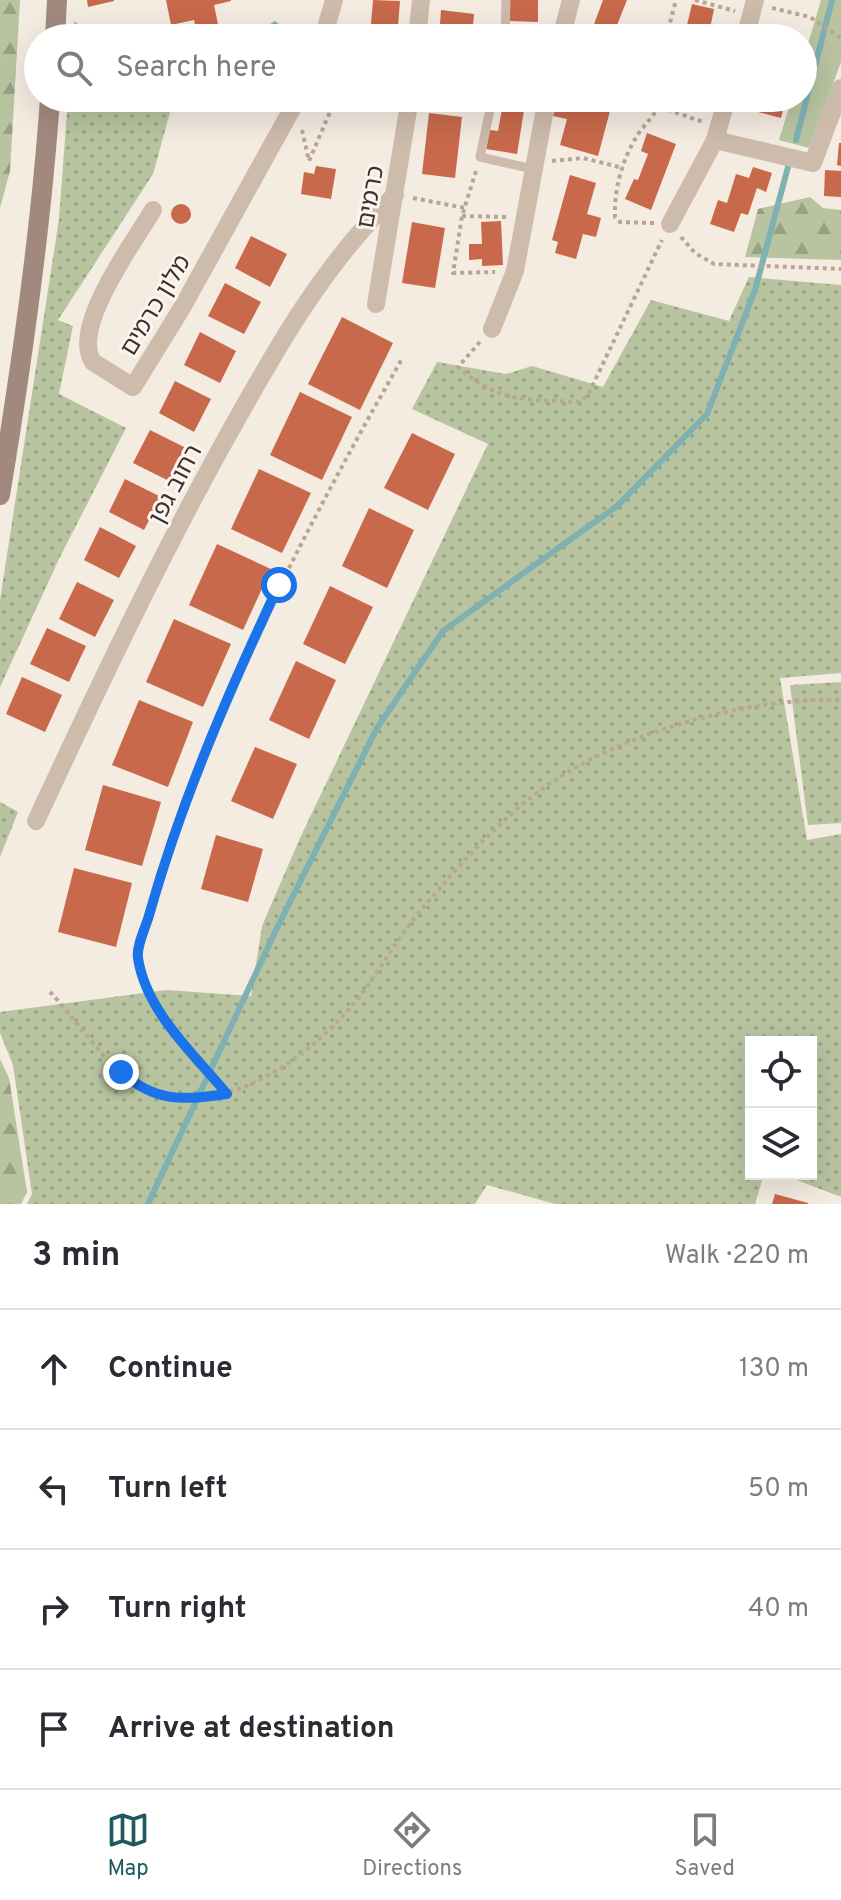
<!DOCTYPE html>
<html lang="en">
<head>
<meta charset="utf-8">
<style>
  :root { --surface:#fff; --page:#f7f7f7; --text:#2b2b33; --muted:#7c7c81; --line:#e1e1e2; --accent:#1f5a5e }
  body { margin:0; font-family:Overpass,"Noto Sans Hebrew",sans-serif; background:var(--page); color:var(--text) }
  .controls { position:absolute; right:24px; bottom:24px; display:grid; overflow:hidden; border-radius:0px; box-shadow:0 8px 32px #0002 }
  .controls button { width:72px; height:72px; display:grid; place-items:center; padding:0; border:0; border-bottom:2px solid var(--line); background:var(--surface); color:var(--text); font:40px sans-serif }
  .stop { position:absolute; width:24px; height:24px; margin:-18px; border:6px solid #1a73e8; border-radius:50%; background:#fff }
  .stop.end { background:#1a73e8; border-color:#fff; box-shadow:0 2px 8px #0008 }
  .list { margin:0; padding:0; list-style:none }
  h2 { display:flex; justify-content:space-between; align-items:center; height:104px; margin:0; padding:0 32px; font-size:34px }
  h2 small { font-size:26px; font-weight:400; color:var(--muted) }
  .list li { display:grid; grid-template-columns:52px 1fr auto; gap:24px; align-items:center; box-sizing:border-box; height:120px; padding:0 32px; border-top:2px solid var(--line) }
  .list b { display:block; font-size:30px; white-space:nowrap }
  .list em { font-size:26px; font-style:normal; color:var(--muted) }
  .icon { flex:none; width:44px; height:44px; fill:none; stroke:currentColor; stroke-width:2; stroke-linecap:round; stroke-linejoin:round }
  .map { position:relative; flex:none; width:841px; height:1204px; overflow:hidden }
  .search { position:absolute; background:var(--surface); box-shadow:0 8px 32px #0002; left:24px; right:24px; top:24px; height:88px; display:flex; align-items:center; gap:20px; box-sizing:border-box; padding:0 28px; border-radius:44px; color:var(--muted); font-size:30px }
  .sheet { height:584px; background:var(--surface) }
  nav { display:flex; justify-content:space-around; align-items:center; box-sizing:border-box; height:112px; border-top:2px solid var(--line); background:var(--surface); font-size:22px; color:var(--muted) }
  nav a { display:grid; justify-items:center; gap:4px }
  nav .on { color:var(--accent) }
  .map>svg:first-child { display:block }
  .grass { fill:url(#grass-dots) }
  .forest { fill:url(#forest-firs) }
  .green { fill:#b8c4a0 }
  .water { fill:url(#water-ripples) }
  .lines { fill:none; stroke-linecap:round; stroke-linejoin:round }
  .stream { stroke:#7fb0b2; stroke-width:6 }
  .building { fill:#c8694b }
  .path { stroke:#b9a596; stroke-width:4; stroke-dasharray:4 4; stroke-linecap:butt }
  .lane { stroke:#cdbbac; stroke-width:9 }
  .street { stroke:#cdbbac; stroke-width:18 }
  .secondary { stroke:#a18a7d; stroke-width:20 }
  .route { stroke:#1a73e8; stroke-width:10 }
  .labels { text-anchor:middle; stroke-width:6; stroke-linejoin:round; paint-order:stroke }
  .street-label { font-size:24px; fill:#3b302b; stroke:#fbf5ee }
</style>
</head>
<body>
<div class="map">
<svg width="841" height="1204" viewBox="0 0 841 1204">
  <defs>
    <pattern id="grass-dots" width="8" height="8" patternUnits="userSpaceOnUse" patternTransform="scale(2)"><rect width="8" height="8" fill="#b8c4a0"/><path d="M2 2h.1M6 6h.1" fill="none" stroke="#97a083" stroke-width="1.8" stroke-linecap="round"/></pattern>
    <pattern id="forest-firs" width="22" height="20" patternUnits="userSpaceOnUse" patternTransform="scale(2)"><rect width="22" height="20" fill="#b8c4a0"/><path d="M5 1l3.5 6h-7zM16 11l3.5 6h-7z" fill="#97a083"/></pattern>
    <pattern id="water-ripples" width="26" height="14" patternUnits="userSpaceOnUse" patternTransform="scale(2)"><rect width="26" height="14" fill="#7fb0b2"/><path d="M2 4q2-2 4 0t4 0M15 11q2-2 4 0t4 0" fill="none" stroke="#699091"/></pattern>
  </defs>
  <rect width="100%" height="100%" fill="#f4ebe1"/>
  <g class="grass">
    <polygon points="74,21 88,30 136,26 149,38 73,38"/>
    <polygon points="68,98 174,98 153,174 58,320 73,326 59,394 126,428 59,559 0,687 0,600 59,219"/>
    <polygon points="749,277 841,285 841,673 780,678 807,840 841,834 841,1197 781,1174 811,1174 811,1042 751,1042 751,1174 764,1174 755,1204 555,1204 487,1185 475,1204 27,1204 32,1194 13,1065 0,1033 0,1012 166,990 251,996 262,926 300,838 488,444 412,409 437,362 506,374 532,366 603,387 651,300 729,321"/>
    <polygon points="841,682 841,823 808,825 790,685"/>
    <polygon points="0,802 18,812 0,857"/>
  </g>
  <g class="forest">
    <polygon points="0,0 20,0 10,171 0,208"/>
    <polygon points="810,197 823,208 841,210 841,260 745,257 758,209"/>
    <polygon points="0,1059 9,1078 27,1192 21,1204 0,1204"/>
  </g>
  <polygon class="green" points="821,0 841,0 841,62 809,148 779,140 792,98 803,98 803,61"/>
  <polygon class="water" points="275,21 281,26 278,38 233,38 241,30 257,32"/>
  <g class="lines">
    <g class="stream">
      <polyline points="796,140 832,0"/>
      <polyline points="148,1204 276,930 377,728 443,631 617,506 707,414 755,290 788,167"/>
    </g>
  </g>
  <g class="building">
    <polygon points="87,0 114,0 114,1 88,7"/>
    <polygon points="166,0 231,0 231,1 214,5 218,24 213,25 215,35 198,38 194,20 171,25"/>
    <polygon points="373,0 400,1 397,38 370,36"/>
    <polygon points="509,0 538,0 538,22 509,21"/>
    <polygon points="603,0 627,0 613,35 593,27"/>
    <polygon points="692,4 714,9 708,38 684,38"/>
    <polygon points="441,10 474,14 472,38 439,38"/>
    <polygon points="774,29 801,35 801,38 772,38"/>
    <polygon points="366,98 392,98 390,108 365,106"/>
    <polygon points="504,98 526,98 517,154 486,149 490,130 498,131"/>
    <polygon points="558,98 593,98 591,106 610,111 598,156 560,145 567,119 553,116"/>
    <polygon points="762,98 786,98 781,118 758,112"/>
    <polygon points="429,113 462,117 455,178 422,174"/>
    <polygon points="647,133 676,144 651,210 625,199 634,179 638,180 648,154 641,151"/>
    <polygon points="839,143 841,143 841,166 837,165"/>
    <polygon points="316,166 336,169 331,199 301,194 304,172 314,174"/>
    <polygon points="753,167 772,173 766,192 757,188 748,215 741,213 734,232 710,224 718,200 727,203 736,174 749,178"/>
    <polygon points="825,170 841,171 841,197 824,196"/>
    <polygon points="570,175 596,183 587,214 601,218 596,237 583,234 576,259 555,253 558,242 552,240"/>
    <circle cx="181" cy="214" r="10"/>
    <polygon points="501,221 503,265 482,266 482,259 469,260 469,244 482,244 481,222"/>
    <polygon points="412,222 445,228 435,288 402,283"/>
    <polygon points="251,236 287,254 270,287 235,268"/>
    <polygon points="225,283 261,302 244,334 208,316"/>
    <polygon points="342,317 393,343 360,410 308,384"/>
    <polygon points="200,332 236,351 220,383 184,365"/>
    <polygon points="175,381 211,399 194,432 159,413"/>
    <polygon points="300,392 352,417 322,480 270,455"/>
    <polygon points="150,430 186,448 169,481 133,463"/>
    <polygon points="412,433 455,454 428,510 384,488"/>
    <polygon points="259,469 311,493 282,553 231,529"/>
    <polygon points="125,479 161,497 144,530 109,512"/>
    <polygon points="369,508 414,530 387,588 342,566"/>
    <polygon points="100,527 136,546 119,578 84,560"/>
    <polygon points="217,544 271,569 243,630 189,605"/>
    <polygon points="77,582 114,600 95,637 59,619"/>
    <polygon points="330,586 373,607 345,664 303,644"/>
    <polygon points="174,619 231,644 203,707 146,682"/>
    <polygon points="47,628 86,646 69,682 30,664"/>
    <polygon points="296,661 336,680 309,739 269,720"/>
    <polygon points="22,677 62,695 45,732 6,714"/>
    <polygon points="139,700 193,722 168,787 112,765"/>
    <polygon points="255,747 297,764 273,819 231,801"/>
    <polygon points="103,785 161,802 142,866 85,850"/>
    <polygon points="216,835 263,849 248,902 201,889"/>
    <polygon points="74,868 132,883 116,947 58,932"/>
    <polygon points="775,1194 808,1203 808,1204 772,1204"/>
  </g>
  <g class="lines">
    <g class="path">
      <polyline points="695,0 735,11"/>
      <polyline points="772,8 810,17 841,38"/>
      <polyline points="666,38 676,0"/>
      <polyline points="660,107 703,122"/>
      <polyline points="302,130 309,161 336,98"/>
      <polyline points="552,161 583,158 623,168"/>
      <polyline points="476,171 462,216 453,273 495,272"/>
      <polyline points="413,198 465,208"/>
      <polyline points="462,216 507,217"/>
      <path d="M654 223 620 222 615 217C614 189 622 160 637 136 645 123 658 113 662 98"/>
      <polyline points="681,237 695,253 714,264 841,269"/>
      <path d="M480 342 458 367C501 404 525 399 579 402L588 395 662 240"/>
      <path d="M50 992C75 1018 112 1073 141 1089 159 1100 186 1099 206 1097 264 1089 320 1045 356 1001 381 970 400 933 427 903 467 856 510 808 563 775 636 729 755 697 841 700"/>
      <path d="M227 1094C195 1055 146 1012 138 959 136 945 157 888 162 871 221 690 309 522 403 357"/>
    </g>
    <g class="lane">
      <polyline points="505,38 506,0"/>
      <polyline points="499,98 492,100 480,157 533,169"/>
    </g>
    <g class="street">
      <polyline points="323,38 334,0"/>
      <polyline points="417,38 421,0"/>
      <polyline points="561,38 571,0"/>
      <polyline points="745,38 755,0"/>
      <polyline points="715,140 813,163 841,88"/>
      <path d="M153 210C134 242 70 328 93 362L133 387 183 306 298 98"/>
      <polyline points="670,224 715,140 727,98"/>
      <polyline points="376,304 410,98"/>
      <polyline points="492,329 515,271 547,98"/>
      <path d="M36 821C95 694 155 567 223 444 273 354 321 267 395 195"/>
    </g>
    <g class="secondary">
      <polyline points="55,38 57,0"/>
      <path d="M0 495C22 363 41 231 50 98"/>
    </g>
  </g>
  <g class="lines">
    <path class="route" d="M121 1072C156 1103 183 1100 227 1094 195 1055 146 1012 138 958 136 945 147 925 150 912 182 799 229 691 279 585"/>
  </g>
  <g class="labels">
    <g class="street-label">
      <text transform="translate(370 197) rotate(-80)" y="8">כרמים</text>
      <text transform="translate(155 305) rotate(-59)" y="8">מלון כרמים</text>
      <text transform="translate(175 484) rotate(-62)" y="8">רחוב גפן</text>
    </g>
  </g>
</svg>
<div class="controls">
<button><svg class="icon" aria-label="locate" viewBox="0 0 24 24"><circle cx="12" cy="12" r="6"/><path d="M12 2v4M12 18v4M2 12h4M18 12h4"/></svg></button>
<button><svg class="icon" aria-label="layers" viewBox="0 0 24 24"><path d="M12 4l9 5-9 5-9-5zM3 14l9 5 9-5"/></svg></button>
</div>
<div class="stop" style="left:279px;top:585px"></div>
<div class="stop end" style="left:121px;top:1072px"></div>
<div class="search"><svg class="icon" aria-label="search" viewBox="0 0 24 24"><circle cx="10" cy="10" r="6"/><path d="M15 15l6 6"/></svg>Search here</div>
</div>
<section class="sheet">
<h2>3 min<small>Walk · 220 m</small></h2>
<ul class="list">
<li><svg class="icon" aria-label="ahead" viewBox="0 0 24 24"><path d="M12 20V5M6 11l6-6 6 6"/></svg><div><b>Continue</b></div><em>130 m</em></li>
<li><svg class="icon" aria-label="left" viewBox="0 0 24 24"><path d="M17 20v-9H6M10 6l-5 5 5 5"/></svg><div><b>Turn left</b></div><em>50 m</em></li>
<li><svg class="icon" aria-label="right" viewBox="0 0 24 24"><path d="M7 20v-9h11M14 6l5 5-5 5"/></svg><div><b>Turn right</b></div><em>40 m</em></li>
<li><svg class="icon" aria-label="arrive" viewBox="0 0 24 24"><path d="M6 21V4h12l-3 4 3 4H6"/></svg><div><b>Arrive at destination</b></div></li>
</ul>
</section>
<nav>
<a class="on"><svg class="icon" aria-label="map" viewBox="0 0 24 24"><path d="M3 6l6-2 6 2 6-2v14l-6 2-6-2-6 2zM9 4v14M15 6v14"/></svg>Map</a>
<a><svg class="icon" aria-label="directions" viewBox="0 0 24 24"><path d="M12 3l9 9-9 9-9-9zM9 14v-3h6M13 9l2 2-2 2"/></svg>Directions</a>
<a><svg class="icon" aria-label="saved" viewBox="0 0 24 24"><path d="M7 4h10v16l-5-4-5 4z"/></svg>Saved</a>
</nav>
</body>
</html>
